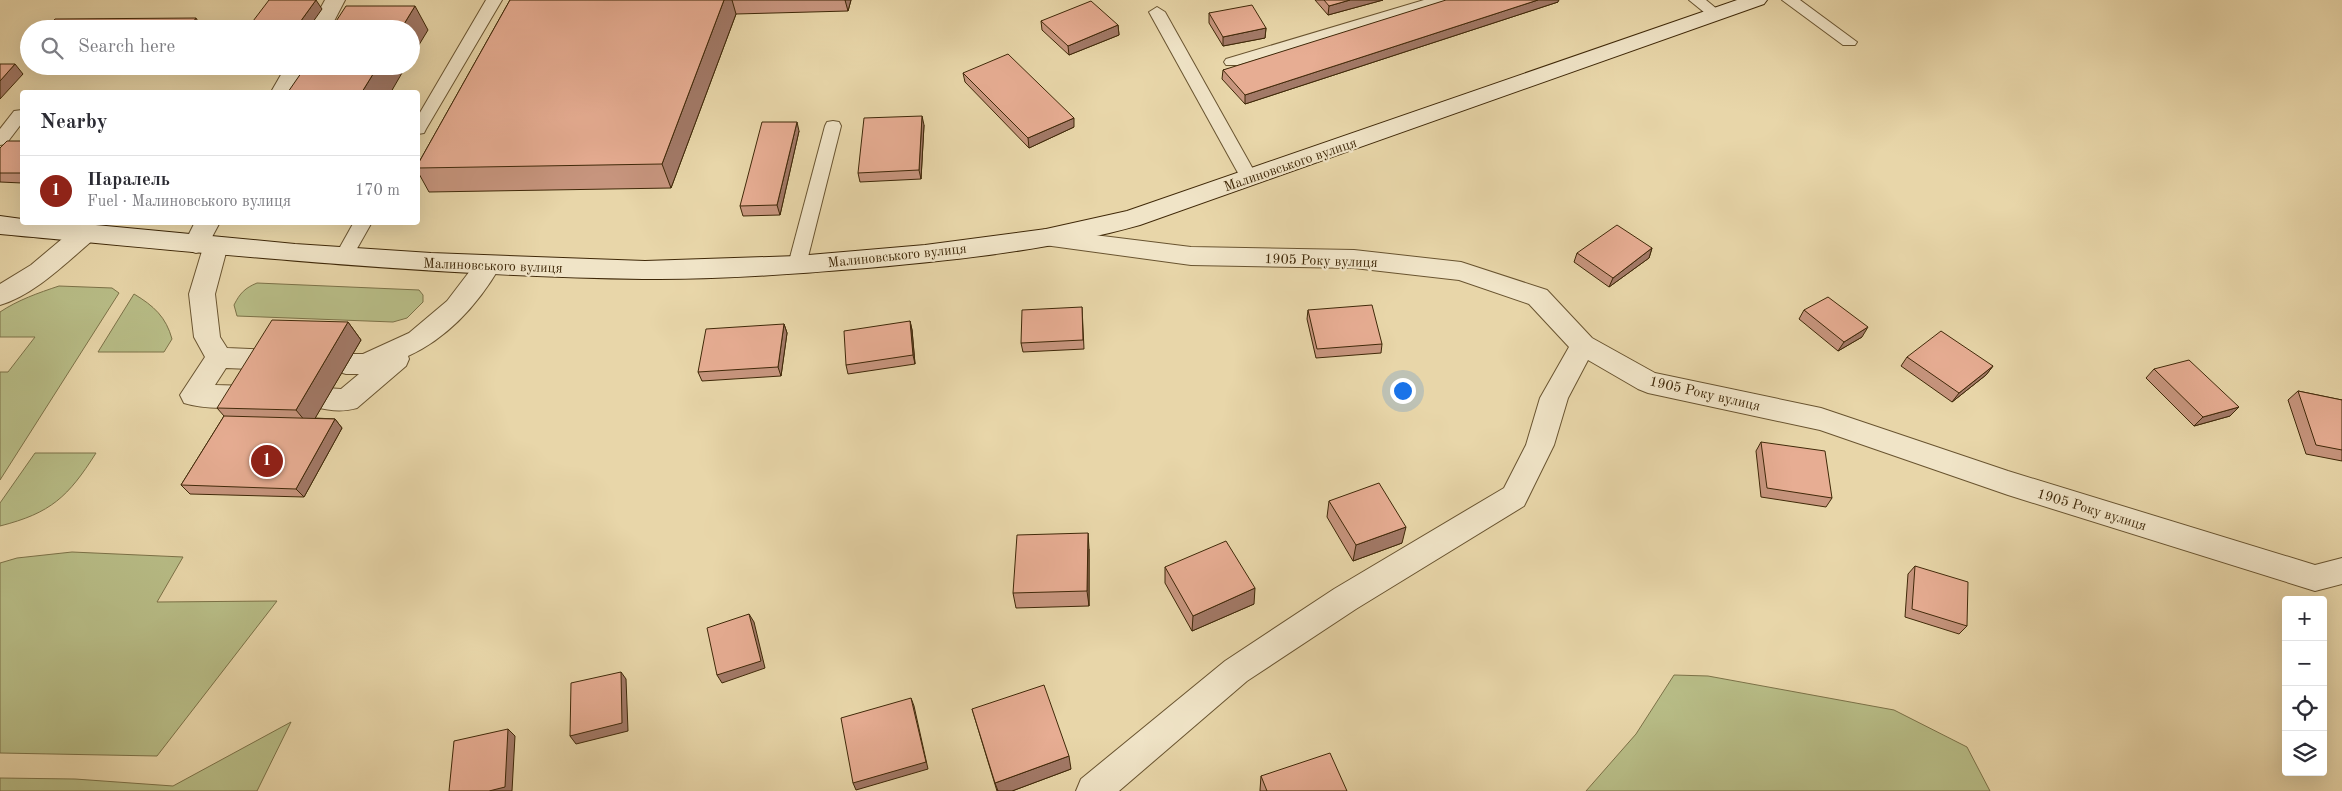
<!DOCTYPE html>
<html lang="en">
<head>
<meta charset="utf-8">
<style>
  :root { --surface:#fff; --page:#f7f7f7; --text:#2b2b33; --muted:#7c7c81; --line:#e1e1e2; --accent:#8f2418 }
  body { margin:0; font-family:"Old Standard TT",serif; background:var(--page); color:var(--text) }
  .controls { position:absolute; right:15px; bottom:15px; display:grid; overflow:hidden; border-radius:5px; box-shadow:0 5px 20px #0002 }
  .controls button { width:45px; height:45px; display:grid; place-items:center; padding:0; border:0; border-bottom:1px solid var(--line); background:var(--surface); color:var(--text); font:25px sans-serif }
  .you { position:absolute; left:1402px; top:390px; width:18px; height:18px; margin:-12px; border:4px solid #fff; border-radius:50%; background:#1a73e8; box-shadow:0 0 0 8px #1a73e833 }
  .badge { display:grid; place-items:center; width:32px; height:32px; border-radius:50%; background:var(--accent); color:#fff; font-size:16px; font-weight:700 }
  .pin { position:absolute; translate:-50% -50%; border:2px solid #fff; box-shadow:0 1px 5px #0006 }
  .list { margin:0; padding:0; list-style:none }
  h2 { display:flex; justify-content:space-between; align-items:center; height:65px; margin:0; padding:0 20px; font-size:21px }
  h2 small { font-size:16px; font-weight:400; color:var(--muted) }
  .list li { display:grid; grid-template-columns:32px 1fr auto; gap:15px; align-items:center; box-sizing:border-box; height:70px; padding:0 20px; border-top:1px solid var(--line) }
  .list b { display:block; font-size:19px; white-space:nowrap }
  .list p { margin:0; font-size:16px; white-space:nowrap; color:var(--muted) }
  .list em { font-size:16px; font-style:normal; color:var(--muted) }
  .icon { flex:none; width:28px; height:28px; fill:none; stroke:currentColor; stroke-width:2; stroke-linecap:round; stroke-linejoin:round }
  .map { position:relative; flex:none; width:2342px; height:791px; overflow:hidden }
  .search { position:absolute; background:var(--surface); box-shadow:0 5px 20px #0002; left:20px; top:20px; width:400px; height:55px; display:flex; align-items:center; gap:12px; box-sizing:border-box; padding:0 18px; border-radius:28px; color:var(--muted); font-size:19px }
  .panel { position:absolute; background:var(--surface); box-shadow:0 5px 20px #0002; left:20px; top:90px; width:400px; height:135px; border-radius:5px }
  .map>svg:first-child { display:block }
  .green { fill:#b8bd87; stroke:#7c7248 }
  .lines { fill:none; stroke-linecap:round; stroke-linejoin:round }
  .service-casing { stroke:#695430; stroke-width:2 }
  .minor-casing { stroke:#695430; stroke-width:2 }
  .secondary-casing { stroke:#3f2808; stroke-width:2 }
  .service { fill:#f0e4c7; fill-rule:evenodd }
  .minor { fill:#f0e4c7; fill-rule:evenodd }
  .secondary { fill:#f0e4c7; fill-rule:evenodd }
  .wall { fill:#c7957e; stroke:#3f2808 }
  .shaded-wall { fill:#a27967; stroke:#3f2808 }
  .building { fill:#e7ad93; stroke:#3f2808 }
  .labels { text-anchor:middle; stroke-width:4.5; stroke-linejoin:round; paint-order:stroke }
  .street-label { font-size:14px; fill:#3f2808; stroke:#f0e4c7 }
</style>
</head>
<body>
<div class="map">
<svg width="2342" height="791" viewBox="0 0 2342 791">
  <rect width="100%" height="100%" fill="#e8d6a9"/>
  <filter id="stains"><feTurbulence type="fractalNoise" baseFrequency=".004" numOctaves="4"/><feColorMatrix values="0 0 0 0 .2 0 0 0 0 .09 0 0 0 0 .02 0 0 0 .5 -.17"/></filter>
  <radialGradient id="worn" r=".72"><stop offset=".6" stop-color="#630" stop-opacity="0"/><stop offset="1" stop-color="#630" stop-opacity=".3"/></radialGradient>
  <g class="green">
    <path d="M257 283 419 290 423 295V302L407 318 393 322 237 316 234 305C240 293 245 288 257 283Z"/>
    <path d="M59 286 112 288 119 293 0 480V372H8L35 337H0V312C18 300 38 293 59 286Z"/>
    <path d="M134 294C154 306 166 317 172 339L164 352H98Z"/>
    <path d="M35 453H96C68 497 51 513 0 526V503Z"/>
    <polygon points="72,552 183,557 157,602 277,601 157,756 0,753 0,563 17,558"/>
    <polygon points="1674,675 1708,676 1894,710 1967,747 1990,791 1586,791 1636,734"/>
    <polygon points="291,722 257,791 0,791 0,778 75,779 173,786"/>
  </g>
  <g class="lines">
    <defs>
      <g id="service">
        <polygon points="486,0 502,0 426,129 424,133 418,134 418,116"/>
        <polygon points="1424,0 1448,0 1445,3 1238,65 1226,65 1224,62 1226,59"/>
        <polygon points="1689,0 1706,0 1723,14 1715,19 1710,17"/>
        <polygon points="1782,0 1800,0 1857,42 1855,45 1843,45"/>
        <polygon points="1157,7 1165,12 1258,178 1255,182 1249,184 1243,182 1149,12"/>
        <polygon points="22,110 22,123 6,144 0,145 0,129 14,111"/>
        <polygon points="833,121 839,122 841,126 806,265 803,270 797,272 791,270 788,265 825,126 827,122"/>
        <polygon points="354,222 372,222 350,261 344,262 338,261 335,256"/>
      </g>
      <g id="minor">
        <polygon points="325,0 345,0 330,29 309,29"/>
        <polygon points="286,66 308,66 293,92 271,92"/>
        <path d="M195 222H220L212 237 225 239 228 245 215 294 220 337 227 348 272 350 282 353 285 360 282 367 272 370 226 368 215 385 250 386 260 389 264 397 260 405C241 410 203 409 184 403L180 395 205 357 194 337 189 294 202 251 196 253 187 250 184 244Z"/>
        <path d="M84 225 93 228 96 234 93 240C66 263 34 295 0 305V284L31 265 75 228Z"/>
        <polygon points="1046,229 1191,247 1354,250 1461,262 1547,290 1592,338 1655,373 1821,408 2008,471 2315,565 2342,558 2342,584 2315,591 2008,495 1820,430 1648,393 1638,389 1588,360 1568,398 1554,445 1524,506 1356,609 1247,681 1119,791 1076,791 1081,779 1225,661 1334,589 1504,488 1526,445 1540,398 1569,347 1529,304 1459,280 1354,268 1191,265 1037,244 1034,238 1037,232"/>
        <path d="M488 256 497 259 501 265C479 303 448 338 408 356L409 359 406 366 357 408C343 412 330 411 316 407L312 399 316 391 326 388 341 389 359 374H346L336 371 333 364 336 357 346 354H363L409 333 447 301 479 259Z"/>
      </g>
      <path id="secondary" d="M1737 0H1767L1764 4 1140 225C1051 250 958 260 867 268 793 274 717 280 643 279 428 276 214 254 0 234V216L22 219V222H64L295 244 431 253 645 261 797 256 925 245 1046 229 1127 211Z"/>
    </defs>
    <use href="#service" class="service-casing"/>
    <use href="#minor" class="minor-casing"/>
    <use href="#secondary" class="secondary-casing"/>
    <use href="#service" class="service"/>
    <use href="#minor" class="minor"/>
    <use href="#secondary" class="secondary"/>
  </g>
  <g class="wall">
    <polygon points="510,0 851,0 848,11 736,14 671,188 429,192 418,172 418,164"/>
    <polygon points="1315,0 1383,0 1328,15"/>
    <polygon points="1558,2 1245,104 1222,79 1223,70"/>
    <polygon points="1209,13 1266,28 1265,38 1223,46 1209,23"/>
    <polygon points="1041,21 1118,25 1119,35 1069,55 1042,30"/>
    <polygon points="963,73 1074,127 1029,148 965,82"/>
    <polygon points="924,125 921,179 860,182 858,173"/>
    <polygon points="799,131 780,215 743,216 740,206"/>
    <polygon points="22,141 22,183 0,182 0,148"/>
    <polygon points="1652,248 1649,258 1609,287 1574,262 1577,253"/>
    <polygon points="1082,307 1084,349 1023,352 1021,343"/>
    <polygon points="1308,310 1382,344 1381,353 1316,358 1307,319"/>
    <polygon points="1804,310 1862,337 1838,351 1799,319"/>
    <polygon points="910,321 912,330 915,364 848,374 846,365"/>
    <polygon points="348,322 361,340 315,418 335,419 342,428 304,497 190,494 181,485 224,416 217,408"/>
    <polygon points="784,324 787,333 781,376 702,381 698,372"/>
    <polygon points="1907,357 1993,366 1986,375 1952,402 1901,366"/>
    <polygon points="2154,369 2239,407 2230,416 2194,426 2146,378"/>
    <polygon points="2298,391 2342,400 2342,461 2306,454 2288,400"/>
    <polygon points="1761,442 1832,498 1826,507 1761,497 1756,451"/>
    <polygon points="1329,501 1402,543 1353,561 1327,517"/>
    <polygon points="1089,549 1089,606 1016,608 1013,593"/>
    <polygon points="1915,566 1967,626 1959,634 1905,617 1908,574"/>
    <polygon points="1165,567 1254,604 1192,631 1165,583"/>
    <polygon points="972,709 1071,769 1012,791 997,791"/>
    <polygon points="1261,776 1347,791 1260,791 1260,790"/>
  </g>
  <g class="shaded-wall">
    <polygon points="316,0 322,9 308,29 295,29"/>
    <polygon points="724,0 732,0 736,14 671,188 662,164"/>
    <polygon points="845,0 851,0 848,11"/>
    <polygon points="1350,0 1383,0 1328,15 1329,6"/>
    <polygon points="1538,0 1559,0 1558,2 1245,104 1245,95"/>
    <polygon points="415,6 428,30 411,58 411,29 401,29"/>
    <polygon points="196,18 202,28 202,29 188,29"/>
    <polygon points="1118,25 1119,35 1069,55 1068,46"/>
    <polygon points="1266,28 1265,38 1223,46 1223,37"/>
    <polygon points="15,64 23,74 0,99 0,81"/>
    <polygon points="378,66 406,66 391,92 362,92"/>
    <polygon points="922,116 924,125 921,179 919,170"/>
    <polygon points="1074,118 1074,127 1029,148 1028,138"/>
    <polygon points="797,122 799,131 780,215 777,205"/>
    <polygon points="1652,248 1649,258 1609,287 1613,278"/>
    <polygon points="910,321 912,330 915,364 913,355"/>
    <polygon points="348,322 361,340 310,427 296,410"/>
    <polygon points="784,324 787,333 781,376 778,367"/>
    <polygon points="1868,327 1862,337 1838,351 1844,342"/>
    <polygon points="1993,366 1986,375 1952,402 1959,393"/>
    <polygon points="2239,407 2230,416 2194,426 2203,417"/>
    <polygon points="335,419 342,428 304,497 296,489"/>
    <polygon points="1406,527 1402,543 1353,561 1356,545"/>
    <polygon points="1088,533 1089,549 1089,606 1087,591"/>
    <polygon points="1255,588 1254,604 1192,631 1193,616"/>
    <polygon points="749,614 754,622 765,668 722,683 717,675"/>
    <polygon points="621,672 626,679 628,731 576,744 570,736"/>
    <polygon points="911,698 914,706 928,769 856,790 853,783"/>
    <polygon points="508,729 515,736 512,791 489,791"/>
    <polygon points="1069,756 1071,769 1012,791 998,791 995,783"/>
  </g>
  <g class="building">
    <polygon points="269,0 316,0 295,29 247,29"/>
    <polygon points="510,0 724,0 662,164 418,168 418,164"/>
    <polygon points="1324,0 1350,0 1329,6"/>
    <polygon points="1446,0 1538,0 1245,95 1223,70"/>
    <polygon points="1091,1 1118,25 1068,46 1041,21"/>
    <polygon points="1252,5 1266,28 1223,37 1209,13"/>
    <polygon points="346,6 415,6 401,29 331,29"/>
    <polygon points="196,18 188,29 47,29 55,19"/>
    <polygon points="1008,54 1074,118 1028,138 963,73"/>
    <polygon points="0,64 15,64 0,81"/>
    <polygon points="306,66 378,66 362,92 288,92"/>
    <polygon points="922,116 919,170 858,173 864,118"/>
    <polygon points="762,122 797,122 777,205 740,206"/>
    <polygon points="7,141 22,141 22,173 0,173 0,148"/>
    <polygon points="1617,225 1652,248 1613,278 1577,253"/>
    <polygon points="1828,297 1868,327 1844,342 1804,310"/>
    <polygon points="1372,305 1382,344 1317,349 1308,310"/>
    <polygon points="1082,307 1083,340 1021,343 1022,310"/>
    <polygon points="272,320 348,322 296,410 217,408"/>
    <polygon points="910,321 913,355 846,365 844,331"/>
    <polygon points="784,324 778,367 698,372 706,329"/>
    <polygon points="1941,331 1993,366 1959,393 1907,357"/>
    <polygon points="2189,360 2239,407 2203,417 2154,369"/>
    <polygon points="2298,391 2342,400 2342,450 2316,445"/>
    <polygon points="224,416 335,419 296,489 181,485"/>
    <polygon points="1761,442 1825,451 1832,498 1767,488"/>
    <polygon points="1379,483 1406,527 1356,545 1329,501"/>
    <polygon points="1088,533 1087,591 1013,593 1017,535"/>
    <polygon points="1226,541 1255,588 1193,616 1165,567"/>
    <polygon points="1915,566 1968,582 1967,626 1912,609"/>
    <polygon points="749,614 761,661 717,675 707,628"/>
    <polygon points="621,672 622,723 570,736 571,683"/>
    <polygon points="1044,685 1069,756 995,783 972,709"/>
    <polygon points="911,698 926,762 853,783 841,718"/>
    <polygon points="508,729 505,787 489,791 449,791 454,741"/>
    <polygon points="1330,753 1347,791 1267,791 1261,776"/>
  </g>
  <g class="labels">
    <g class="street-label">
      <text transform="translate(1290 164) rotate(-19)" y="5">Малиновського вулиця</text>
      <text transform="translate(897 255) rotate(-6)" y="5">Малиновського вулиця</text>
      <text transform="translate(1321 260) rotate(2)" y="5">1905 Року вулиця</text>
      <text transform="translate(493 265) rotate(2)" y="5">Малиновського вулиця</text>
      <text transform="translate(1705 393) rotate(13)" y="5">1905 Року вулиця</text>
      <text transform="translate(2092 509) rotate(17)" y="5">1905 Року вулиця</text>
    </g>
  </g>
  <rect width="100%" height="100%" filter="url(#stains)"/>
  <rect width="100%" height="100%" fill="url(#worn)"/>
</svg>
<div class="controls">
<button>+</button>
<button>−</button>
<button><svg class="icon" aria-label="locate" viewBox="0 0 24 24"><circle cx="12" cy="12" r="6"/><path d="M12 2v4M12 18v4M2 12h4M18 12h4"/></svg></button>
<button><svg class="icon" aria-label="layers" viewBox="0 0 24 24"><path d="M12 4l9 5-9 5-9-5zM3 14l9 5 9-5"/></svg></button>
</div>
<div class="you"></div>
<div class="pin badge" style="left:267px;top:461px">1</div>
<div class="search"><svg class="icon" aria-label="search" viewBox="0 0 24 24"><circle cx="10" cy="10" r="6"/><path d="M15 15l6 6"/></svg>Search here</div>
<section class="panel">
<h2>Nearby<small></small></h2>
<ul class="list">
<li><span class="badge">1</span><div><b>Паралель</b><p>Fuel · Малиновського вулиця</p></div><em>170 m</em></li>
</ul>
</section>
</div>
</body>
</html>
